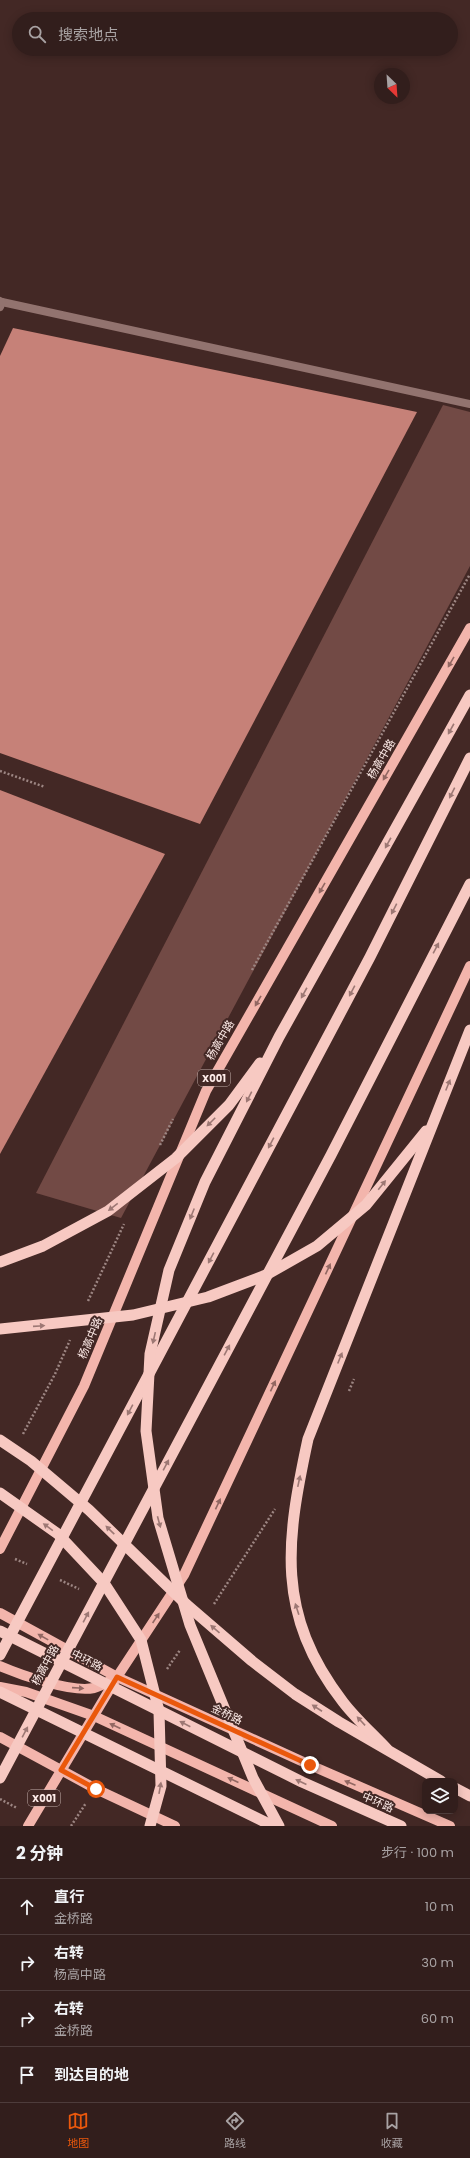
<!DOCTYPE html>
<html lang="zh">
<head>
<meta charset="utf-8">
<style>
  :root { --surface:#321e1c; --page:#3a2725; --text:#f1f3f6; --muted:#a8a2a3; --line:#4d3c3b; --accent:#ea580c }
  body { margin:0; font-family:Poppins,"Noto Sans SC",sans-serif; background:var(--page); color:var(--text) }
  .controls { position:absolute; right:12px; bottom:12px; display:grid; overflow:hidden; border-radius:8px; box-shadow:0 2px 10px #0003 }
  .controls button { width:36px; height:36px; display:grid; place-items:center; padding:0; border:0; border-bottom:1px solid var(--line); background:var(--surface); color:var(--text); font:20px sans-serif }
  .compass { position:absolute; left:374px; top:68px; width:36px; height:36px; border-radius:50%; background:var(--surface); box-shadow:0 2px 10px #0003; rotate:155deg }
  .stop { position:absolute; width:12px; height:12px; margin:-9px; border:3px solid #ea580c; border-radius:50%; background:#fff }
  .stop.end { background:#ea580c; border-color:#fff; box-shadow:0 1px 4px #0008 }
  .list { margin:0; padding:0; list-style:none }
  h2 { display:flex; justify-content:space-between; align-items:center; height:52px; margin:0; padding:0 16px; font-size:17px }
  h2 small { font-size:13px; font-weight:400; color:var(--muted) }
  .list li { display:grid; grid-template-columns:26px 1fr auto; gap:12px; align-items:center; box-sizing:border-box; height:56px; padding:0 16px; border-top:1px solid var(--line) }
  .list b { display:block; font-size:15px; white-space:nowrap }
  .list p { margin:0; font-size:13px; white-space:nowrap; color:var(--muted) }
  .list em { font-size:13px; font-style:normal; color:var(--muted) }
  .icon { flex:none; width:22px; height:22px; fill:none; stroke:currentColor; stroke-width:2; stroke-linecap:round; stroke-linejoin:round }
  .map { position:relative; flex:none; width:470px; height:1826px; overflow:hidden }
  .search { position:absolute; background:var(--surface); box-shadow:0 2px 10px #0003; left:12px; right:12px; top:12px; height:44px; display:flex; align-items:center; gap:10px; box-sizing:border-box; padding:0 14px; border-radius:22px; color:var(--muted); font-size:15px }
  .sheet { height:276px; background:var(--surface) }
  nav { display:flex; justify-content:space-around; align-items:center; box-sizing:border-box; height:56px; border-top:1px solid var(--line); background:var(--surface); font-size:11px; color:var(--muted) }
  nav a { display:grid; justify-items:center; gap:2px }
  nav .on { color:var(--accent) }
  .map>svg:first-child { display:block }
  .green { fill:#724a45 }
  .building { fill:#c68178 }
  .lines { fill:none; stroke-linecap:round; stroke-linejoin:round }
  .path { stroke:#9d8683; stroke-width:2.5; stroke-dasharray:2 2; stroke-linecap:butt }
  .service { stroke:#92736f; stroke-width:8 }
  .minor { stroke:#92736f; stroke-width:8 }
  .primary { stroke:#f3b5ac; stroke-width:10 }
  .trunk { stroke:#f7c9c2; stroke-width:11 }
  .oneway { fill:#926762 }
  .oneway2 { fill:#9d7874 }
  .route { stroke:#ea580c; stroke-width:5 }
  .labels { text-anchor:middle; stroke-width:4; stroke-linejoin:round; paint-order:stroke }
  .shield { fill:#432825; stroke:#c6b1ae; stroke-width:1 }
  .shield-label { font-size:10px; font-weight:bold; fill:#feece9 }
  .street-label { font-size:11px; fill:#feece9; stroke:#432825 }
</style>
</head>
<body>
<div class="map">
<svg width="470" height="1826" viewBox="0 0 470 1826">
  <rect width="100%" height="100%" fill="#432825"/>
  <polygon class="green" points="443,405 470,412 470,566 121,1218 36,1193"/>
  <g class="building">
    <polygon points="13,328 417,412 200,824 0,753 0,356"/>
    <polygon points="0,790 165,854 0,1154"/>
  </g>
  <g class="lines">
    <g class="path">
      <polyline points="0,771 45,787"/>
      <polyline points="252,970 470,574"/>
      <polyline points="160,1145 173,1119"/>
      <polyline points="88,1301 124,1224"/>
      <polyline points="349,1391 354,1379"/>
      <polyline points="23,1434 55,1374 70,1340"/>
      <polyline points="15,1559 27,1564"/>
      <polyline points="60,1580 79,1589"/>
      <polyline points="214,1604 275,1509"/>
      <polyline points="167,1669 180,1650"/>
      <polyline points="0,1799 17,1808"/>
      <polyline points="71,1826 86,1803"/>
    </g>
    <polyline class="service" points="0,307 2,302 470,404"/>
    <polyline class="minor" points="0,301 2,302"/>
    <g class="primary">
      <polyline points="0,1549 84,1386 206,1091 470,628"/>
      <polyline points="0,1613 117,1677 310,1765 450,1826"/>
      <path d="M0 1666C21 1675 72 1693 94 1688 99 1687 106 1683 111 1680"/>
      <polyline points="0,1687 26,1692 94,1716 332,1826"/>
      <polyline points="0,1737 96,1789 175,1826"/>
      <polyline points="28,1826 117,1677 184,1575 470,966"/>
    </g>
    <g class="trunk">
      <polyline points="0,1262 43,1246 108,1211 176,1158 229,1105 260,1063"/>
      <polyline points="0,1329 133,1315 208,1297 266,1275 317,1246 366,1205 426,1131"/>
      <polyline points="0,1440 31,1461 89,1510 187,1605 252,1661 295,1694 339,1722 441,1781"/>
      <polyline points="0,1493 58,1534 104,1583 141,1640 159,1711 161,1786 150,1826"/>
      <polyline points="0,1631 302,1782 401,1826"/>
      <polyline points="0,1655 370,957 470,758"/>
      <polyline points="0,1692 273,1826"/>
      <path d="M387 1749C373 1734 356 1719 343 1702 275 1614 286 1541 308 1439L470 1030"/>
      <polyline points="0,1778 331,1155 470,884"/>
      <polyline points="455,1788 470,1796"/>
      <polyline points="279,1826 253,1778 190,1625 158,1518 146,1431 150,1354 169,1270 205,1182 279,1037 470,695"/>
    </g>
  </g>
  <defs><path id="oneway-solid" d="M-6-.8H1V-3.2L6.5 0L1 3.2V.8H-6Z"/></defs>
  <g class="oneway">
    <use href="#oneway-solid" transform="translate(451 662) rotate(120)"/>
    <use href="#oneway-solid" transform="translate(386 775) rotate(120)"/>
    <use href="#oneway-solid" transform="translate(322 888) rotate(120)"/>
    <use href="#oneway-solid" transform="translate(258 1001) rotate(120)"/>
    <use href="#oneway-solid" transform="translate(328 1269) rotate(-65)"/>
    <use href="#oneway-solid" transform="translate(273 1386) rotate(-65)"/>
    <use href="#oneway-solid" transform="translate(218 1504) rotate(-65)"/>
    <use href="#oneway-solid" transform="translate(156 1618) rotate(-56)"/>
    <use href="#oneway-solid" transform="translate(43 1637) rotate(-151)"/>
    <use href="#oneway-solid" transform="translate(78 1688) rotate(4)"/>
    <use href="#oneway-solid" transform="translate(115 1726) rotate(-155)"/>
    <use href="#oneway-solid" transform="translate(233 1780) rotate(-155)"/>
    <use href="#oneway-solid" transform="translate(350 1783) rotate(-157)"/>
  </g>
  <g class="oneway2">
    <use href="#oneway-solid" transform="translate(451 729) rotate(119)"/>
    <use href="#oneway-solid" transform="translate(452 793) rotate(117)"/>
    <use href="#oneway-solid" transform="translate(388 843) rotate(119)"/>
    <use href="#oneway-solid" transform="translate(394 909) rotate(117)"/>
    <use href="#oneway-solid" transform="translate(436 948) rotate(-62)"/>
    <use href="#oneway-solid" transform="translate(352 991) rotate(118)"/>
    <use href="#oneway-solid" transform="translate(304 993) rotate(119)"/>
    <use href="#oneway-solid" transform="translate(448 1085) rotate(-68)"/>
    <use href="#oneway-solid" transform="translate(249 1097) rotate(117)"/>
    <use href="#oneway-solid" transform="translate(211 1122) rotate(135)"/>
    <use href="#oneway-solid" transform="translate(271 1143) rotate(118)"/>
    <use href="#oneway-solid" transform="translate(382 1185) rotate(-51)"/>
    <use href="#oneway-solid" transform="translate(113 1207) rotate(142)"/>
    <use href="#oneway-solid" transform="translate(192 1214) rotate(112)"/>
    <use href="#oneway-solid" transform="translate(211 1258) rotate(118)"/>
    <use href="#oneway-solid" transform="translate(39 1326) rotate(-4)"/>
    <use href="#oneway-solid" transform="translate(154 1338) rotate(103)"/>
    <use href="#oneway-solid" transform="translate(227 1350) rotate(-62)"/>
    <use href="#oneway-solid" transform="translate(340 1358) rotate(-68)"/>
    <use href="#oneway-solid" transform="translate(130 1410) rotate(118)"/>
    <use href="#oneway-solid" transform="translate(166 1465) rotate(-62)"/>
    <use href="#oneway-solid" transform="translate(299 1481) rotate(-78)"/>
    <use href="#oneway-solid" transform="translate(159 1522) rotate(75)"/>
    <use href="#oneway-solid" transform="translate(48 1527) rotate(-144)"/>
    <use href="#oneway-solid" transform="translate(110 1530) rotate(-136)"/>
    <use href="#oneway-solid" transform="translate(297 1609) rotate(-108)"/>
    <use href="#oneway-solid" transform="translate(86 1617) rotate(-62)"/>
    <use href="#oneway-solid" transform="translate(215 1629) rotate(-139)"/>
    <use href="#oneway-solid" transform="translate(317 1708) rotate(-147)"/>
    <use href="#oneway-solid" transform="translate(361 1721) rotate(-133)"/>
    <use href="#oneway-solid" transform="translate(185 1724) rotate(-153)"/>
    <use href="#oneway-solid" transform="translate(25 1732) rotate(-62)"/>
    <use href="#oneway-solid" transform="translate(301 1782) rotate(-155)"/>
    <use href="#oneway-solid" transform="translate(160 1788) rotate(-80)"/>
  </g>
  <g class="lines">
    <polyline class="route" points="96,1789 61,1770 117,1677 310,1765"/>
  </g>
  <g class="labels">
    <g class="shield">
      <rect x="198" y="1070" width="32" height="16" rx="3"/>
      <rect x="28" y="1790" width="32" height="16" rx="3"/>
    </g>
    <g class="shield-label">
      <text x="214" y="1082">X001</text>
      <text x="44" y="1802">X001</text>
    </g>
    <g class="street-label">
      <text transform="translate(381 759) rotate(-60)" y="4">杨高中路</text>
      <text transform="translate(220 1040) rotate(-60)" y="4">杨高中路</text>
      <text transform="translate(90 1338) rotate(-67)" y="4">杨高中路</text>
      <text transform="translate(87 1660) rotate(27)" y="4">中环路</text>
      <text transform="translate(45 1665) rotate(-62)" y="4">杨高中路</text>
      <text transform="translate(227 1714) rotate(25)" y="4">金桥路</text>
      <text transform="translate(378 1802) rotate(24)" y="4">中环路</text>
    </g>
  </g>
</svg>
<div class="controls">
<button><svg class="icon" aria-label="layers" viewBox="0 0 24 24"><path d="M12 4l9 5-9 5-9-5zM3 14l9 5 9-5"/></svg></button>
</div>
<svg class="compass" viewBox="-18 -18 36 36"><path d="M0-13l5 13h-10z" fill="#e53935"/><path d="M0 13l5-13h-10z" fill="#a8a2a3"/></svg>
<div class="stop" style="left:96px;top:1789px"></div>
<div class="stop end" style="left:310px;top:1765px"></div>
<div class="search"><svg class="icon" aria-label="search" viewBox="0 0 24 24"><circle cx="10" cy="10" r="6"/><path d="M15 15l6 6"/></svg>搜索地点</div>
</div>
<section class="sheet">
<h2>2 分钟<small>步行 · 100 m</small></h2>
<ul class="list">
<li><svg class="icon" aria-label="ahead" viewBox="0 0 24 24"><path d="M12 20V5M6 11l6-6 6 6"/></svg><div><b>直行</b><p>金桥路</p></div><em>10 m</em></li>
<li><svg class="icon" aria-label="right" viewBox="0 0 24 24"><path d="M7 20v-9h11M14 6l5 5-5 5"/></svg><div><b>右转</b><p>杨高中路</p></div><em>30 m</em></li>
<li><svg class="icon" aria-label="right" viewBox="0 0 24 24"><path d="M7 20v-9h11M14 6l5 5-5 5"/></svg><div><b>右转</b><p>金桥路</p></div><em>60 m</em></li>
<li><svg class="icon" aria-label="arrive" viewBox="0 0 24 24"><path d="M6 21V4h12l-3 4 3 4H6"/></svg><div><b>到达目的地</b></div></li>
</ul>
</section>
<nav>
<a class="on"><svg class="icon" aria-label="map" viewBox="0 0 24 24"><path d="M3 6l6-2 6 2 6-2v14l-6 2-6-2-6 2zM9 4v14M15 6v14"/></svg>地图</a>
<a><svg class="icon" aria-label="directions" viewBox="0 0 24 24"><path d="M12 3l9 9-9 9-9-9zM9 14v-3h6M13 9l2 2-2 2"/></svg>路线</a>
<a><svg class="icon" aria-label="saved" viewBox="0 0 24 24"><path d="M7 4h10v16l-5-4-5 4z"/></svg>收藏</a>
</nav>
</body>
</html>
